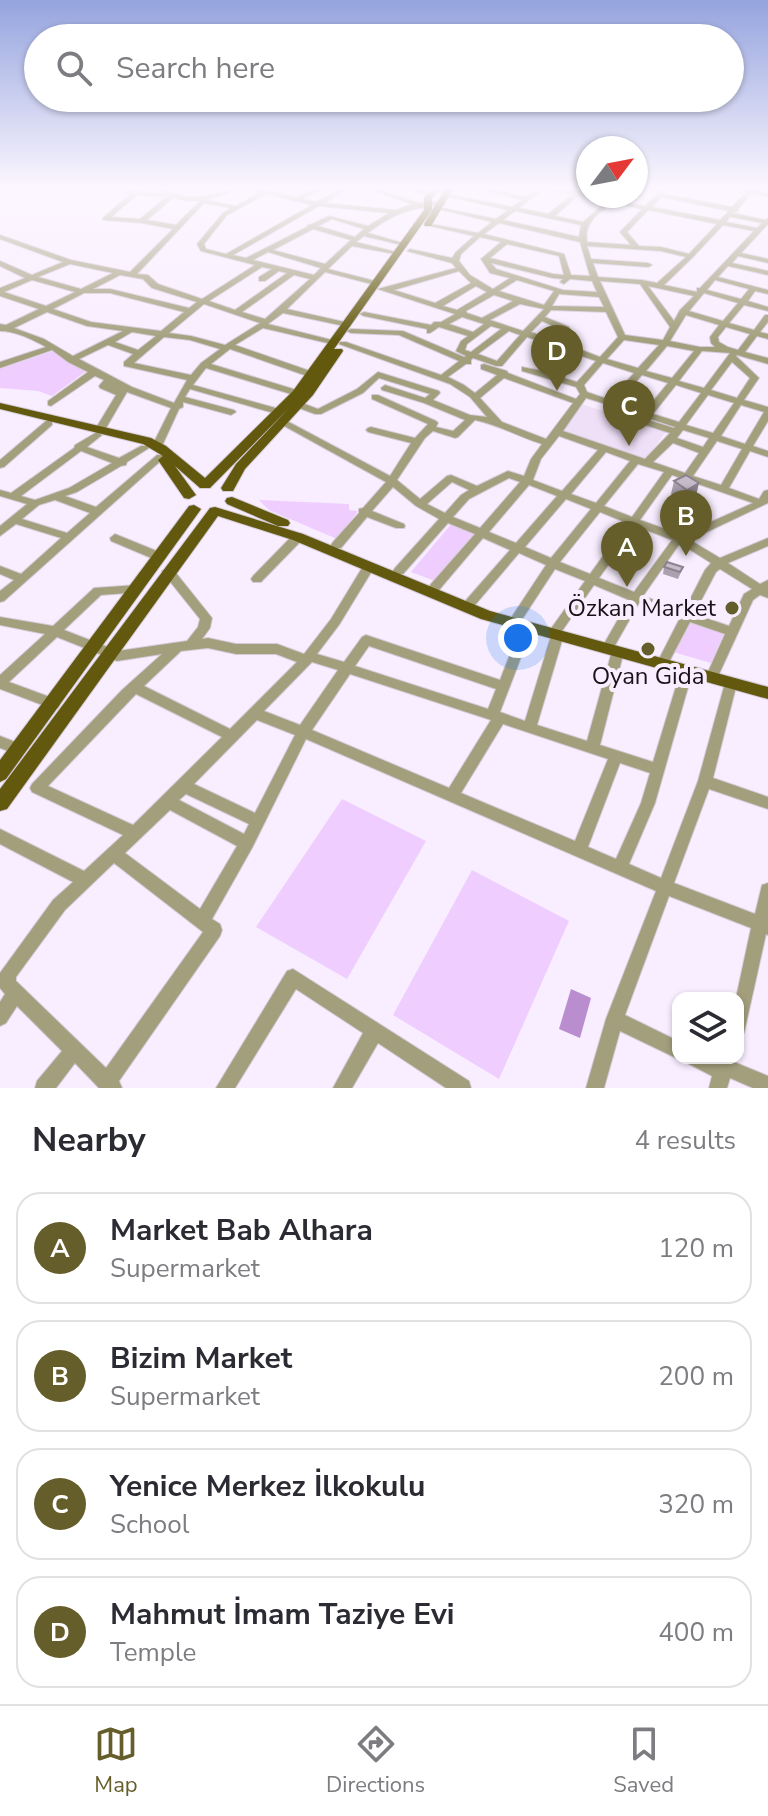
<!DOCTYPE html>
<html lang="en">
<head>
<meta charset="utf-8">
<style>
  :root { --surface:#fff; --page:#f2f2f3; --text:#2b2b33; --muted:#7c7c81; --line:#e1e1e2; --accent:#655e2a }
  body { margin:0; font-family:"Nunito Sans",sans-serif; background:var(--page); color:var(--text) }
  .controls { position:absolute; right:24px; bottom:24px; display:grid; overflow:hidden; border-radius:16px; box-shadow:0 2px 6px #0004 }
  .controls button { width:72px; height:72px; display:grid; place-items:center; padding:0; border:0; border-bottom:2px solid var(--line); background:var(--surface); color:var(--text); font:40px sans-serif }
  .compass { position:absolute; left:576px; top:136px; width:72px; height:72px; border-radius:50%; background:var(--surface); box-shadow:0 2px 6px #0004; rotate:58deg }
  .you { position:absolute; left:518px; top:638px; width:28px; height:28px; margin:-20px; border:6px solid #fff; border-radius:50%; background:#1a73e8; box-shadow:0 0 0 12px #1a73e833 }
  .badge { display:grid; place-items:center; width:52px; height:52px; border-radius:50%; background:var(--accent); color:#fff; font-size:26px; font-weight:700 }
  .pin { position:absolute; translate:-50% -66px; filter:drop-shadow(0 2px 4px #0008) }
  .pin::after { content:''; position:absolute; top:42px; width:28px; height:24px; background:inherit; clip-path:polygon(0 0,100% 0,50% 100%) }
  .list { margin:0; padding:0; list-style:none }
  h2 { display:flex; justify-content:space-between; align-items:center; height:104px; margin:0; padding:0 32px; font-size:34px }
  h2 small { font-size:26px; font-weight:400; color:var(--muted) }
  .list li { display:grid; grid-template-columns:52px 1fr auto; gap:24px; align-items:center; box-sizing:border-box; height:112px; margin:0 16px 16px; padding:0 16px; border:2px solid var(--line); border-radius:24px }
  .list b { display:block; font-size:30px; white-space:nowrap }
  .list p { margin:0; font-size:26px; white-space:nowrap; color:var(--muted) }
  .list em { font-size:26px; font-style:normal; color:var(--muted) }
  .icon { flex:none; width:44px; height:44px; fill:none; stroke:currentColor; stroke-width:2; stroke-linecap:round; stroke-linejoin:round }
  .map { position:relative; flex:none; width:768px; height:1088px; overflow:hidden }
  .search { position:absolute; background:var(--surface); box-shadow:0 2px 6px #0004; left:24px; right:24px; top:24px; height:88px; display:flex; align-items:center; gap:20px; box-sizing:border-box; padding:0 28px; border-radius:44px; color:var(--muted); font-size:30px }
  .sheet { height:616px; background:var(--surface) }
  nav { display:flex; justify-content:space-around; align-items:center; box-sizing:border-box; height:112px; border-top:2px solid var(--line); background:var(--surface); font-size:22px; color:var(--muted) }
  nav a { display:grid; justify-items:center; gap:4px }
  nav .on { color:var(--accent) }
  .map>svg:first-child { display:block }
  .built { fill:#efdff7 }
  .green { fill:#efcdff }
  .water { fill:#ba8dce }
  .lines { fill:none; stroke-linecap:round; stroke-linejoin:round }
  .minor-casing { stroke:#d5cbda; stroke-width:2 }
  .major-casing { stroke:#d5cbda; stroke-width:2 }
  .minor { fill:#a39f7d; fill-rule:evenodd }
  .major { fill:#62590f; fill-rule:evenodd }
  .wall { fill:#aaa0af }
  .shaded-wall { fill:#8b828e }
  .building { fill:#c6bacb; stroke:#8b828e; stroke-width:2 }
  .poi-dot { fill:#655e2a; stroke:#f9eeff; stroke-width:3 }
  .labels { text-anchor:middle; stroke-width:8; stroke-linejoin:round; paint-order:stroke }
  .poi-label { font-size:24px; fill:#171318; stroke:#f9eeff; text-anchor:end }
</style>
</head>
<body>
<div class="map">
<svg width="768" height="1088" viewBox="0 0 768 1088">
  <rect width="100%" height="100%" fill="#f9eeff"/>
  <polygon class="built" points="581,404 666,431 645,461 560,432"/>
  <g class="green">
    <polygon points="53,351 85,372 52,396 38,391 0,388 0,369"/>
    <polygon points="259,500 349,504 349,510 358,511 337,539 269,510"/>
    <polygon points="452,523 477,533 435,581 411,572"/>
    <polygon points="688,620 724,633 711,663 673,652"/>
    <polygon points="342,799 426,841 347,979 256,927"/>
    <polygon points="472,870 569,921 499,1079 393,1015"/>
  </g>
  <polygon class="water" points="571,989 591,998 580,1038 559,1029"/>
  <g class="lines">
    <defs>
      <g id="minor">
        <path d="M121 189 165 194 159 189C171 189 180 197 192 197 209 198 223 189 240 189L206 200 236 206 259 193 257 191 259 189 297 197 313 189H322L303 199 317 202 339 189H347L325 203 396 210 412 204 367 189H377L419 203 443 201 446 203 443 205C413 207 392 214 368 233L406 244V246L364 236 356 242 400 253V255L352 246 328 269 379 282V286L325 272 287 309 349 323V327L283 313 268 324 336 341V345L263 328 235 345 313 372V376H307L230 349 211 364 300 391V395H294L206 368 193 385 283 410V414H277L190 389 185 397 234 410 236 412 231 415 183 402V407L179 409 162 446 157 449 152 446 171 408 127 392 106 428 101 431 96 428 116 395 100 388 99 386 104 380 95 376 51 406 48 405V401L88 372 68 362 52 350 0 368V362L46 347C32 339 15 331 0 331V324L6 325 39 309 0 296V288L25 278 0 266V261L32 275 63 262 0 239V235L71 260 130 272 173 229 142 223 103 220V218L130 194 125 193ZM266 194 312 205 226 254 206 249 204 244 227 215ZM137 195 166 197 140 219 111 217ZM173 198 189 201H200L176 225 147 220ZM204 203 231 208 223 213 198 243 197 244 201 251 255 265 202 299 158 284 148 275 137 274ZM319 206 389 213 368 226 329 216 312 224 308 225 307 227 246 258 233 255ZM332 219 364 229 355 237 318 226ZM313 229 351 240 325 264 273 250ZM268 252 321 268 314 275 253 260ZM70 264 113 273 81 289 38 277ZM262 267 272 269 259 277V281H265L279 271 287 273 235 310 209 301ZM120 275 143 279 152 288 197 302 189 308 110 289H93ZM294 275 310 279 265 319 242 312ZM32 280 75 292 46 306 4 292ZM84 293H110L184 312 161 331 91 322 53 309ZM204 304 260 323 225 345 191 336 169 333ZM47 312 87 326 123 331 73 356 44 339 14 328ZM132 332 156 336 138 350 115 342ZM164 337 190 340 220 349 201 363 191 375 134 363ZM108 345 133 354 124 362V366L187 380 174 403 132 387 79 359Z"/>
        <polygon points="406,189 419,189 435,194 432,196"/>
        <path d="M480 189H493L526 197 536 189H543L519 208 548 214 572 195 547 189C556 189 573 193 580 190L583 192 582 193C590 195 604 201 613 197L615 200 645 206 662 189H669L664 194 732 207 746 192 736 189H755L768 193V197L751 193 738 209V211L733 213 765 220 768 218V224L741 253 768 259V263L738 256 732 263 768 271V275L728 266 718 277 768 290V294L755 291 748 301 768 307V311L744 305 729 323 754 330 765 315H768V322L760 332 768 334V339L757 336 745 352 768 358V364L737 355 736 356 759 378 744 400 768 407V421L753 446 768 451V457L750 451 729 488 759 499 764 491 768 490V503L690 540 720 558 768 538V546L728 563 760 584 768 580V598L760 595 753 600 720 672 719 675 714 677 709 675 708 672 725 634 690 622 669 662 665 664 661 662 659 659 680 618 639 603 614 647H606L604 644 629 600 594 585 562 631 564 634 537 725 587 741 612 651 614 648H622L624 651 600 745 653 762 681 670 682 667 687 665 692 667 693 670 655 803 629 864 661 878 698 781 725 683 726 679 731 678 736 679 737 683 713 778 768 797V809L709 789 674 883 755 914 762 885 768 883V935L766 934 744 1033 738 1036V998H736L751 928 669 896 625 1015 678 1041V1058H680L678 1059 672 1056 620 1031 604 1088H586L606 1019 656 891 306 739 252 848 212 919 220 924 222 930 220 936 119 1081 122 1088H99L75 1063 56 1088H35L37 1081 62 1051 17 1006 6 1023 0 1026V1002L5 994 0 988V973L53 900 73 882 0 844V829L84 871 123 835 32 792 30 788 32 784 122 690 162 654 117 661 57 637 9 682 58 700 60 704 58 708 53 709 0 689V675L45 634 0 625V617L53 626 94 588 137 585 141 586 143 589 141 592 101 595 64 630 118 651 187 641 198 627 200 619 164 574 162 571 168 567 172 568 212 618 210 628 202 639 208 638 236 644H277L304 654 331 619 365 563 369 562 375 566 339 625 317 654 344 662 362 637 366 635 500 680 521 626 523 623H531L533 626 500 712 525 721 552 633 550 630 585 581 555 569 521 621H513L511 618 513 615 546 565 519 553 475 605H467L465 602 467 599 510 550 483 538 439 590H431L429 587 431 584 475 534 448 523 403 574H395L393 571 395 568 439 519 416 506 393 487 372 511 404 524 405 526 404 528H396L367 517 341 548H333L331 545 333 542 359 513V509L363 508 386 482 277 422 279 420H285L390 476 411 443 368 432 366 430 368 428 371 427 415 438 428 424 372 399V395H378L436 421 438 423 436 427 453 431 465 420 424 403 382 390 381 388 385 385 425 398 430 394 379 378 363 393 321 414H315L296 407V403H302L318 409 357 389 378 372 439 391 440 393 433 400 470 415 487 417 470 397 450 384 339 344 340 342H346L441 375 459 361 399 335 351 333 347 331 351 329 403 331 464 357 466 356 456 351 461 341 468 336 439 327 430 333H427V329L364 316 360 314 364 312 431 325 434 322H441L455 314 378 289 456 268 452 263 407 251 410 249 452 258 456 252 474 236 426 225V223L478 233 492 222 438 209V207L496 219 508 210 446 196V194L512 207 522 200ZM578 196 606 202 583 222 555 216ZM661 197 729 211 720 220 652 207ZM612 203 642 209 620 232 631 245 587 242C584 222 598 214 612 203ZM648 210 717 224 689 254 661 247 639 246 627 232ZM515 211 581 225 579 237 503 220ZM730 217H731L762 223 757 228 726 222ZM499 223 580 242 590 276 571 275 564 254 484 234ZM723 225 754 231 700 288H697V292L664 285 693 257ZM480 237 501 242 481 259 490 273 510 278 493 289 470 275 459 261 461 254ZM507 244 559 256 564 275 553 274 490 258ZM587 246 661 251 686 257 657 283 642 280 598 277 593 263 648 267 652 265 648 263 591 259ZM491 263 553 278 563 279 560 282 564 284 570 279 592 281 597 292 563 290 496 269ZM459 271 471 283 435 303 394 290ZM517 280 554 291 544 305 499 291ZM715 280 749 289 741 299 707 290ZM600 281 640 284 670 327 663 340 625 335ZM476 286 487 292 457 310 443 306ZM648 286 694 296 680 310 674 321ZM704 293 738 303 723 321 689 311ZM559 294 599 297 604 307 552 306ZM494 295 513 301 482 318 467 313 466 311ZM520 304 544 309 523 331 490 320ZM551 310 606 312 618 337 600 357 571 346 574 342 569 327 545 317ZM686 315 719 325 710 337 711 343 715 347H700L670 341ZM462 317 484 324 473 332 449 324ZM542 321 562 330 566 342 564 344 531 332ZM491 326 501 329 471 352 465 350 467 344ZM726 327 750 334 738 350 728 347 719 342 718 337ZM509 331 520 335 497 361 478 354ZM527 337 561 348 542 371 522 367V371L576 387 580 394 576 399 508 373 507 371 484 364 481 365V369L497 375 475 393 464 385 448 377 466 364H471V360L473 358 496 366H502ZM624 340 659 345 638 368 607 359ZM667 346 694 351 672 378 646 371ZM567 351 596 361 577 382 550 374ZM702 351 730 353 704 388 679 381ZM732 362 750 378 737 398 711 390ZM603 363 634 373 610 400 587 392 584 385ZM642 375 668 383 645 411 618 402ZM504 378 573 403 546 439 502 422 480 398ZM676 385 701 393 679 422 653 414ZM708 395 734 403 713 433 686 425ZM586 398 606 404 604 407 606 409 609 410 614 407 675 427 674 428 626 413H620V417L670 433 645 459 563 431ZM741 405 764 412 745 444 721 436ZM475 420C498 425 520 437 542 444L531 459 524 476 508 471 477 486 451 475 447 476 420 499 397 480 425 438 433 431 455 438 458 437ZM683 430 709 438 703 447 677 438ZM559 436 598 450 562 491 533 480 541 459ZM717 441 742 449 721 485 693 476ZM673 443 699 453 685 473 653 462ZM606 452 630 461 596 503 571 494ZM638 464 664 472 632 517 604 506ZM672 475 753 503 682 535 640 520ZM509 478 520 482 480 528 453 517 469 499ZM452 482 469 490 461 495 445 513 427 504ZM529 485 557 496 516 543 489 532ZM566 499 591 509 551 558 525 547ZM600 512 627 523 590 574 560 562ZM636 526 672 540 634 592 599 578ZM681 544 711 563 705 570 684 611 643 596 678 546ZM720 569 752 589 744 594 729 626 694 614 716 572ZM369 646 496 689 488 709 355 666ZM208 648 236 654H276L297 662 230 729 144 686 181 651ZM312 662 338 670 300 725 264 711ZM350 674 491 720 449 788 312 730ZM136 694 222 737 133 825 48 786ZM257 720 295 735 255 813 194 784ZM503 724 608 759 575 841 461 793ZM620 763 650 773 641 803 616 859 588 847ZM186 794 249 824 244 834 179 800ZM170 810 237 846 200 909 125 853ZM114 863 203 932 106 1068 16 981V977L65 910Z"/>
        <polygon points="49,420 52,421 52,425 4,467 0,468 0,460 46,421"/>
        <path d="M97 432 102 435 87 447 119 458 141 446H147L149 448 127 462 126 465 121 466 77 492 65 496 96 507 157 455H163L165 457 4 601 0 602V591L14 580 0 574V566L21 574 61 538 16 524 0 536V526L27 504 0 496V490L11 493 74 448 75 445ZM81 451 112 463 69 488 35 500 21 496ZM55 500 90 513 67 533 22 519 39 505Z"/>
        <polygon points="298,533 302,534 303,537 302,540 261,582 253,582 251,579 253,576 294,534"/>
        <polygon points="115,534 164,554 166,557 164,560 156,560 111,541 110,538"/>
        <polygon points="0,736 23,745 25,749 23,753 18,755 0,748"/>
        <polygon points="293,969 469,1081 471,1088 446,1088 378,1043 352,1088 333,1088 363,1033 296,989 235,1088 216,1088 287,971"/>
        <polygon points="686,1058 735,1058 734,1062 768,1076 768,1088 753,1088 730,1078 727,1088 709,1088 712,1076 689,1064"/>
      </g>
      <g id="major">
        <polygon points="431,189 440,189 432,198 432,210 303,393 334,349 342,349 343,351 313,395 245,469 233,491 223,491 221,488 236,464 289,408 210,488 200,488 175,466 196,495 189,499 184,498 158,460 163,456 143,444 0,409 0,403 151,438 166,446 205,478 293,391 424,210 424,198"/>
        <polygon points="445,189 453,189 431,226 425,226 424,224"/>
        <polygon points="232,497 288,520 290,523 288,526 278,526 227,504 225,501 227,498"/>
        <polygon points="194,505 201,509 199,512 6,779 0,782 0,760 189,506"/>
        <polygon points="215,507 303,534 490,611 768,687 768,699 481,619 293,540 218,516 7,809 0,811 0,789 210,508"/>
      </g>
    </defs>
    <use href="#minor" class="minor-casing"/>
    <use href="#major" class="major-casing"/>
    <use href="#minor" class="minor"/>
    <use href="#major" class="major"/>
  </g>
  <g class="wall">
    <polygon points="686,475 696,496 684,503 671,494 674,481"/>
    <polygon points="664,567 683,567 678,579 663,574"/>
  </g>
  <polygon class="shaded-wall" points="699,483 696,496 684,503 687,490"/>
  <g class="building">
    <polygon points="686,475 699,483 687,490 674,481"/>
    <polygon points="667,562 683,567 680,572 664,567"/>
  </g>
  <linearGradient id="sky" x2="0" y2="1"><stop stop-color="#95a4de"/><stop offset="0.55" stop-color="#fcf7ff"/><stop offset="1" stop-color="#fcf7ff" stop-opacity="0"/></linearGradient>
  <rect width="768" height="342" fill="url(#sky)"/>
  <g class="poi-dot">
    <circle cx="732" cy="608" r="8"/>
    <circle cx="648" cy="649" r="8"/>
  </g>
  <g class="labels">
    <g class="poi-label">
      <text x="716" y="616">Özkan Market</text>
      <text x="648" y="684" text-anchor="middle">Oyan Gida</text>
    </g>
  </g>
</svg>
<div class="controls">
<button><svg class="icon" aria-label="layers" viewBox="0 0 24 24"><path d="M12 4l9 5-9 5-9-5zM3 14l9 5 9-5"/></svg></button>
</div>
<svg class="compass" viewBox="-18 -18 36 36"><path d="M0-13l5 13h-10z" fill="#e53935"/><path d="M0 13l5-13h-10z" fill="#7c7c81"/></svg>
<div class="you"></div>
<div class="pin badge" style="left:627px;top:587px">A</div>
<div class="pin badge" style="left:686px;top:556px">B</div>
<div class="pin badge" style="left:629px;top:446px">C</div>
<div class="pin badge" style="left:557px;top:391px">D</div>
<div class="search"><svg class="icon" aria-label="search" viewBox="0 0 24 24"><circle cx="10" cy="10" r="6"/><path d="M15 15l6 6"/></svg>Search here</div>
</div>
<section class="sheet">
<h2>Nearby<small>4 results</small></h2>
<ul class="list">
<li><span class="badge">A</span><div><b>Market Bab Alhara</b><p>Supermarket</p></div><em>120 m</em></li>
<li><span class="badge">B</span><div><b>Bizim Market</b><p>Supermarket</p></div><em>200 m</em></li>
<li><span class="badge">C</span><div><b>Yenice Merkez İlkokulu</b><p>School</p></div><em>320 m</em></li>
<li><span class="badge">D</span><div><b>Mahmut İmam Taziye Evi</b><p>Temple</p></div><em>400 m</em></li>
</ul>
</section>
<nav>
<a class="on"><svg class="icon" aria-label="map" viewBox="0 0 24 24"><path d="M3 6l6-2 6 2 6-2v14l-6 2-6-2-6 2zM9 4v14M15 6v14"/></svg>Map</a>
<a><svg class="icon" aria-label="directions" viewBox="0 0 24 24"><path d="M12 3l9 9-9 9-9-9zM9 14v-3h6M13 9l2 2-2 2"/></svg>Directions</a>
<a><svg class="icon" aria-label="saved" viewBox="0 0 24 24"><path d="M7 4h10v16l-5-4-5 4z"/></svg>Saved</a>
</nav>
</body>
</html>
